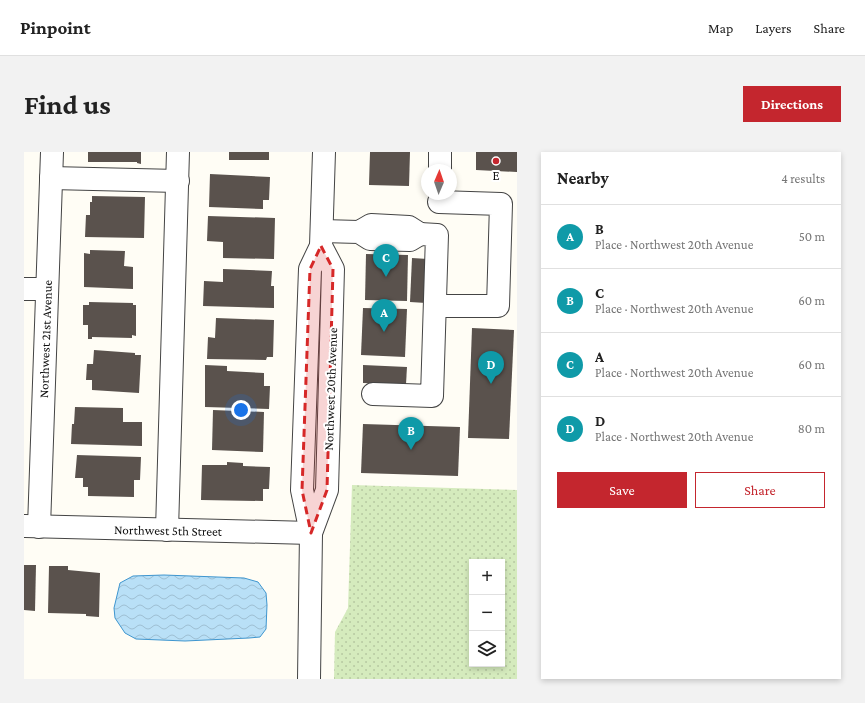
<!DOCTYPE html>
<html lang="en">
<head>
<meta charset="utf-8">
<style>
  :root { --surface:#fff; --page:#f2f2f2; --text:#222; --muted:#767676; --line:#e0e0e0; --accent:#c4262e }
  body { margin:0; font-family:"Crimson Pro",serif; background:var(--page); color:var(--text) }
  .controls { position:absolute; right:12px; bottom:12px; display:grid; overflow:hidden; border-radius:0px; box-shadow:0 2px 6px #0003 }
  .controls button { width:36px; height:36px; display:grid; place-items:center; padding:0; border:0; border-bottom:1px solid var(--line); background:var(--surface); color:var(--text); font:20px sans-serif }
  .compass { position:absolute; left:397px; top:12px; width:36px; height:36px; border-radius:50%; background:var(--surface); box-shadow:0 2px 6px #0003; rotate:2deg }
  .you { position:absolute; left:217px; top:258px; width:14px; height:14px; margin:-10px; border:3px solid #fff; border-radius:50%; background:#1a73e8; box-shadow:0 0 0 6px #1a73e833 }
  .badge { display:grid; place-items:center; width:26px; height:26px; border-radius:50%; background:var(--accent); color:#fff; font-size:13px; font-weight:700 }
  .pin { position:absolute; translate:-50% -33px; filter:drop-shadow(0 1px 2px #0008) }
  .pin::after { content:''; position:absolute; top:21px; width:14px; height:12px; background:inherit; clip-path:polygon(0 0,100% 0,50% 100%) }
  .list { margin:0; padding:0; list-style:none }
  h2 { display:flex; justify-content:space-between; align-items:center; height:52px; margin:0; padding:0 16px; font-size:17px }
  h2 small { font-size:13px; font-weight:400; color:var(--muted) }
  .list li { display:grid; grid-template-columns:26px 1fr auto; gap:12px; align-items:center; box-sizing:border-box; height:64px; padding:0 16px; border-top:1px solid var(--line) }
  .list b { display:block; font-size:15px; white-space:nowrap }
  .list p { margin:0; font-size:13px; white-space:nowrap; color:var(--muted) }
  .list em { font-size:13px; font-style:normal; color:var(--muted) }
  .actions { display:flex; gap:8px; padding:12px 16px }
  .actions a { flex:1; padding:9px 0; border:1px solid var(--accent); border-radius:0px; text-align:center; font-size:14px; color:var(--accent) }
  .actions .main { background:var(--accent); color:#fff }
  .icon { flex:none; width:22px; height:22px; fill:none; stroke:currentColor; stroke-width:2; stroke-linecap:round; stroke-linejoin:round }
  .map { position:relative; flex:none; width:493px; height:527px; overflow:hidden; border-radius:0px }
  header { display:flex; align-items:center; gap:24px; box-sizing:border-box; height:56px; padding:0 20px; background:var(--surface); border-bottom:1px solid var(--line) }
  header strong { font-size:19px }
  nav { display:flex; gap:22px; margin-inline-start:auto; font-size:14px }
  .intro { display:flex; align-items:center; justify-content:space-between; box-sizing:border-box; height:96px; padding:0 24px }
  h1 { margin:0; font-size:28px }
  .button { padding:10px 18px; border-radius:0px; background:var(--accent); color:#fff; font-size:14px; font-weight:700 }
  main { display:flex; gap:24px; padding:0 24px }
  aside { flex:1; background:var(--surface); border-radius:0px; box-shadow:0 2px 6px #0003 }
  .map>svg:first-child { display:block }
  .grass { fill:url(#grass-dots); fill-rule:evenodd }
  .water { fill:url(#water-waves); stroke:#3f96cf }
  .building { fill:#5a524d }
  .lines { fill:none; stroke-linecap:round; stroke-linejoin:round }
  .minor-casing { stroke:#444; stroke-width:24 }
  .minor { stroke:#fff; stroke-width:22 }
  .marked { fill:#d62828; fill-opacity:0.2; stroke:#d62828; stroke-width:3; stroke-dasharray:8 5; stroke-linejoin:round }
  .poi-dot { fill:#c4262e; stroke:#fff; stroke-width:1.5 }
  .labels { text-anchor:middle; stroke-width:4; stroke-linejoin:round; paint-order:stroke }
  .poi-label { font-size:13px; fill:#111; stroke:#fff }
  .street-label { font-size:13px; fill:#111; stroke:#fff }
</style>
</head>
<body>
<header>
<strong>Pinpoint</strong>
<nav><a>Map</a><a>Layers</a><a>Share</a></nav>
</header>
<div class="intro"><h1>Find us</h1><a class="button">Directions</a></div>
<main>
<div class="map">
<svg width="493" height="527" viewBox="0 0 493 527">
  <defs>
    <pattern id="grass-dots" width="8" height="8" patternUnits="userSpaceOnUse"><rect width="8" height="8" fill="#d5ebbd"/><path d="M2 2h.1M6 6h.1" fill="none" stroke="#b6c8a1" stroke-width="1.8" stroke-linecap="round"/></pattern>
    <pattern id="water-waves" width="16" height="10" patternUnits="userSpaceOnUse"><rect width="16" height="10" fill="#b9e0f7"/><path d="M0 5q4-4 8 0t8 0" fill="none" stroke="#9ebfd3"/></pattern>
  </defs>
  <rect width="100%" height="100%" fill="#fffdf5"/>
  <path class="grass" d="M328 333 493 338V527H310L311 480 324 456ZM448 410H478V512H448Z"/>
  <polygon class="water" points="140,423 220,426 234,430 242,441 243,453 242,477 236,485 225,486 161,489 112,487 101,481 91,466 90,456 96,431 109,424"/>
  <g class="building">
    <polygon points="64,0 117,0 117,12 113,11 113,10 64,10"/>
    <rect x="205" y="0" width="40" height="8"/>
    <polygon points="346,0 386,0 385,34 345,33"/>
    <polygon points="452,0 493,0 493,20 452,18"/>
    <polygon points="186,22 246,25 245,48 239,48 239,57 185,55"/>
    <polygon points="68,44 121,45 120,86 61,85 62,63 66,63 66,50 68,50"/>
    <polygon points="184,64 251,66 250,107 199,106 199,90 183,89"/>
    <polygon points="66,98 101,99 100,114 109,115 109,137 60,135 60,101 66,102"/>
    <polygon points="342,102 384,103 383,149 341,148"/>
    <polygon points="388,106 404,107 402,151 386,150"/>
    <polygon points="199,117 248,119 247,134 250,134 250,156 179,154 180,129 199,130"/>
    <polygon points="65,150 109,151 109,153 112,153 112,184 108,183 108,186 68,185 68,187 64,187 64,173 59,173 59,153 65,153"/>
    <polygon points="339,156 383,157 381,205 337,203"/>
    <polygon points="192,166 250,168 249,205 243,205 242,208 183,207 184,185 191,186"/>
    <polygon points="448,176 490,178 485,287 444,286"/>
    <polygon points="70,198 111,201 111,203 117,203 115,241 68,238 68,228 62,228 63,212 69,212"/>
    <polygon points="181,213 203,214 203,219 240,221 240,234 246,234 245,257 181,255"/>
    <polygon points="339,213 383,215 382,232 339,231"/>
    <polygon points="51,255 99,256 99,270 118,270 118,294 47,292 48,272 50,272"/>
    <polygon points="189,258 240,260 239,300 188,298"/>
    <polygon points="339,272 436,275 434,324 337,321"/>
    <polygon points="53,303 117,305 116,328 110,328 110,345 64,344 64,335 59,335 59,326 51,326"/>
    <polygon points="203,310 219,311 219,314 246,315 245,337 239,337 239,349 177,348 178,313 203,313"/>
    <polygon points="0,413 12,413 11,459 0,458"/>
    <polygon points="25,414 44,414 44,418 76,421 75,465 62,464 62,462 24,461"/>
  </g>
  <g class="lines">
    <defs>
      <g id="minor">
        <polyline points="416,18 416,0"/>
        <polyline points="27,26 154,29"/>
        <polyline points="298,79 335,80 346,87 386,88 396,82 385,75 347,73 335,80"/>
        <polyline points="0,137 23,137"/>
        <polyline points="411,154 474,154 477,52 415,50"/>
        <polyline points="349,242 408,244 413,83 396,82"/>
        <polyline points="1,374 287,381"/>
        <polyline points="15,375 28,0"/>
        <polyline points="143,378 154,0"/>
        <polyline points="287,381 303,338 309,117 297,94"/>
        <polyline points="285,527 287,381 278,338 286,117 297,94 300,0"/>
      </g>
    </defs>
    <use href="#minor" class="minor-casing"/>
    <use href="#minor" class="minor"/>
  </g>
  <path class="marked" d="M297 94 309 117 303 338 287 381 278 338 286 117Z"/>
  <circle class="poi-dot" cx="472" cy="9" r="4"/>
  <g class="labels">
    <g class="poi-label">
      <text x="472" y="28">E</text>
    </g>
    <g class="street-label">
      <text transform="translate(21 187) rotate(-88)" y="5">Northwest 21st Avenue</text>
      <text transform="translate(306 237) rotate(-88)" y="5">Northwest 20th Avenue</text>
      <text transform="translate(144 378) rotate(1)" y="5">Northwest 5th Street</text>
    </g>
  </g>
</svg>
<div class="controls">
<button>+</button>
<button>−</button>
<button><svg class="icon" aria-label="layers" viewBox="0 0 24 24"><path d="M12 4l9 5-9 5-9-5zM3 14l9 5 9-5"/></svg></button>
</div>
<svg class="compass" viewBox="-18 -18 36 36"><path d="M0-13l5 13h-10z" fill="#e53935"/><path d="M0 13l5-13h-10z" fill="#767676"/></svg>
<div class="you"></div>
<div class="pin badge" style="left:360px;top:180px;background:#0f9aa8">A</div>
<div class="pin badge" style="left:387px;top:298px;background:#0f9aa8">B</div>
<div class="pin badge" style="left:362px;top:125px;background:#0f9aa8">C</div>
<div class="pin badge" style="left:467px;top:232px;background:#0f9aa8">D</div>
</div>
<aside>
<h2>Nearby<small>4 results</small></h2>
<ul class="list">
<li><span class="badge" style="background:#0f9aa8">A</span><div><b>B</b><p>Place · Northwest 20th Avenue</p></div><em>50 m</em></li>
<li><span class="badge" style="background:#0f9aa8">B</span><div><b>C</b><p>Place · Northwest 20th Avenue</p></div><em>60 m</em></li>
<li><span class="badge" style="background:#0f9aa8">C</span><div><b>A</b><p>Place · Northwest 20th Avenue</p></div><em>60 m</em></li>
<li><span class="badge" style="background:#0f9aa8">D</span><div><b>D</b><p>Place · Northwest 20th Avenue</p></div><em>80 m</em></li>
</ul>
<div class="actions"><a class="main">Save</a><a>Share</a></div>
</aside>
</main>
</body>
</html>
